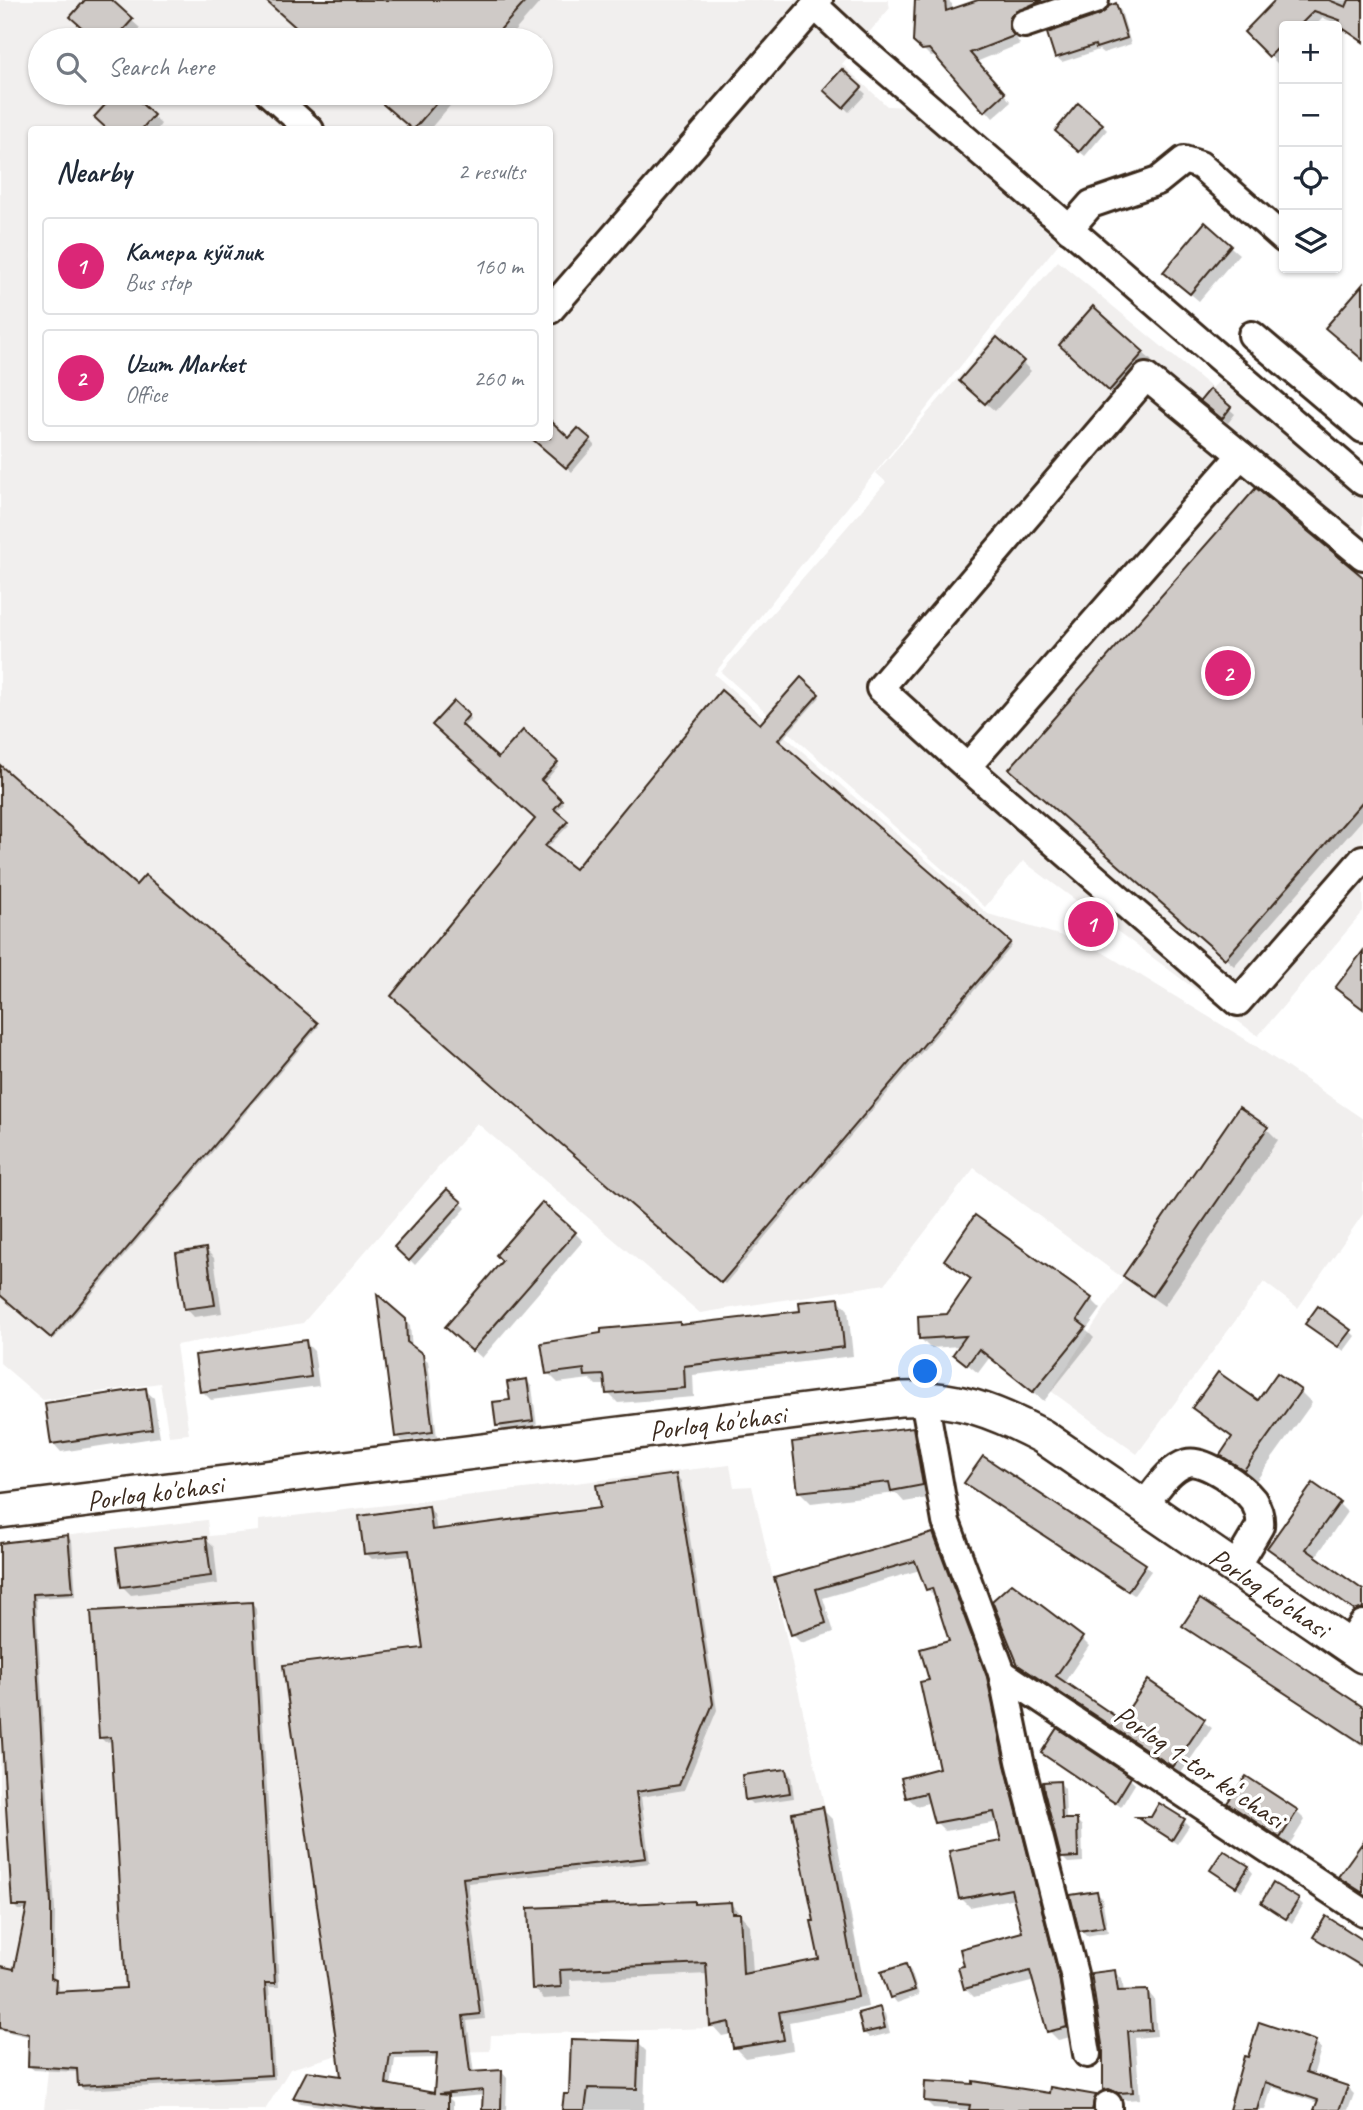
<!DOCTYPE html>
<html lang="en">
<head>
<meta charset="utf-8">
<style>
  :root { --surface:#fff; --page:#f6f6f7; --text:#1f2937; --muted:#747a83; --line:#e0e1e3; --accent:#db2777 }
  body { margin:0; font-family:Caveat,sans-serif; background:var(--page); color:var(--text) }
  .controls { position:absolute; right:21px; top:21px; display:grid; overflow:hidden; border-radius:7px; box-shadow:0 2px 5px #0004 }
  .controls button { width:63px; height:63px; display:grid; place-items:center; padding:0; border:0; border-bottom:2px solid var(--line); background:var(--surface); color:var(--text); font:35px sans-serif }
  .you { position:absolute; left:926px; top:1372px; width:24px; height:24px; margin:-18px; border:5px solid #fff; border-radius:50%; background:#1a73e8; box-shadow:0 0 0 10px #1a73e833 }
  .badge { display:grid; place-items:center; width:46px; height:46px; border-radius:50%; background:var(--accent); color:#fff; font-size:23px; font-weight:700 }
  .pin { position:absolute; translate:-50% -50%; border:4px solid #fff; box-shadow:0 2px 7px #0006 }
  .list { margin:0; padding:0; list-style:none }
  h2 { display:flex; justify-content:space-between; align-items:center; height:91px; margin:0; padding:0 28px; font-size:30px }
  h2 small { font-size:23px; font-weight:400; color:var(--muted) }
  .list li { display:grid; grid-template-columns:46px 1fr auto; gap:21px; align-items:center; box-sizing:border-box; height:98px; margin:0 14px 14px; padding:0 14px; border:2px solid var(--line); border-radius:7px }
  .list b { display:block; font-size:26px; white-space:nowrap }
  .list p { margin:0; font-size:23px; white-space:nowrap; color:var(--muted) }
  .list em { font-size:23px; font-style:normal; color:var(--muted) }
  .icon { flex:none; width:38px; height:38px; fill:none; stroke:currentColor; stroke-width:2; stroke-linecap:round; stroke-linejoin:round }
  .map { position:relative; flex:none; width:1363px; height:2110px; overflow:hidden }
  .search { position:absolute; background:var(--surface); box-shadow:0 2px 5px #0004; left:28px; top:28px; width:525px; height:77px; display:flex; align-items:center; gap:18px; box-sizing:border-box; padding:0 24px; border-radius:38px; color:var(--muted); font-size:26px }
  .panel { position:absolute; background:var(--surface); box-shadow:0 2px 5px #0004; left:28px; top:126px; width:525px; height:315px; border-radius:7px }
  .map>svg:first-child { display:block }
  .built { fill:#f1efee; fill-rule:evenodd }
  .shadow { fill:#0003; fill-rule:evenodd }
  .building { fill:#cfcac7; stroke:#3b2a1e; stroke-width:2; fill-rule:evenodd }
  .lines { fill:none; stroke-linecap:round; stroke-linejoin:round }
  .minor-casing { stroke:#3b2a1e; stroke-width:32 }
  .major-casing { stroke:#3b2a1e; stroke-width:38 }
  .minor { stroke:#fff; stroke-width:26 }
  .major { stroke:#fff; stroke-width:33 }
  .labels { text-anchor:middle; stroke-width:7; stroke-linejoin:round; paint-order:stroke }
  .street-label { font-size:28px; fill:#3b2a1e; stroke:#fff }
</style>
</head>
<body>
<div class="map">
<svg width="1363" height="2110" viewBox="0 0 1363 2110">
  <rect width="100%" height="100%" fill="#fff"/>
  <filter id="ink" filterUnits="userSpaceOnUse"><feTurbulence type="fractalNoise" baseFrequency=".0143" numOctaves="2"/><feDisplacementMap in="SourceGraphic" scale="14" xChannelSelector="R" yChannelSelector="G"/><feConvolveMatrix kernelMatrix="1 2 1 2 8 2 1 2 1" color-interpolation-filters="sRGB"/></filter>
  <g filter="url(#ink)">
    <g class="built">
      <path d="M0 0H888L890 8 842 64 887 106 913 107 1063 238 714 674 988 914 1089 944 1250 1042 1363 1119V1214L1298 1308 1264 1282 1137 1454 1051 1391 1124 1279 974 1168 885 1284 700 1313 477 1123 303 1323 176 1345 189 1434 169 1436 160 1383 43 1400 0 1363ZM40 40H541V93H40ZM32 130H550V438H32Z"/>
      <polygon points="1058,261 1212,388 1224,377 1363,496 1363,912 1258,1036 1023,861 985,907 721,672 886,482 876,473"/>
      <polygon points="730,1465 734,1487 752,1486 867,1994 828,2007 710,2028 491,2035 490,2051 338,2055 290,2069 265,2110 44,2110 55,2001 0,1990 0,1543 207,1520 209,1536 259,1531 259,1520"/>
    </g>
    <g class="shadow">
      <polygon points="88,0 109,0 140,28 130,40 98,40 81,25"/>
      <polygon points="266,0 542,0 507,40 312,40"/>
      <polygon points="917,0 947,0 952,4 952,11 983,0 1049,0 1050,9 1016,29 1016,38 1020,44 976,62 1011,102 993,118 938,56 931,57 915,41"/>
      <polygon points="1284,0 1363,0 1363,43 1339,24 1323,18 1315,26 1284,26 1284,58 1278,64 1246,32"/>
      <polygon points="1115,5 1121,11 1131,44 1103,53 1099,50 1062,62 1056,57"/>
      <polygon points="842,72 866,94 849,112 826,90"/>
      <polygon points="118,93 127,93 161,124 157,130 110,130 97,117"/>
      <polygon points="371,93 461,93 429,130 413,130"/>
      <polygon points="1102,125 1107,130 1085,156 1062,137"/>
      <polygon points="1205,225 1239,254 1199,301 1174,280"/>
      <polygon points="1094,309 1152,361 1119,398 1069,353"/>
      <polygon points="1022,362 1031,371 995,411 969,389"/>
      <polygon points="1210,392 1235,414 1228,423 1208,406"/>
      <polygon points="550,422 569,440 590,440 595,445 572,472 533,438 550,438"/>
      <polygon points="1363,579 1363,819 1234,966 1020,777"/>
      <polygon points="801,680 820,697 779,743 1012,946 725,1284 393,996 537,819 434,725 454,704 471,719 462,728 498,760 523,732 559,765 543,784 564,803 555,813 569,825 546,849 575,871 760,726"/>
      <polygon points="0,767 136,888 145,878 319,1026 54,1339 0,1293"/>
      <polygon points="1267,1129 1278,1140 1164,1306 1137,1287 1125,1276"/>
      <polygon points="461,1203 466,1208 415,1265 397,1247"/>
      <polygon points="575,1233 583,1241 482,1358 456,1335"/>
      <polygon points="206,1250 214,1258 222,1313 194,1317 186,1308"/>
      <polygon points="946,1260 1091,1299 1101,1309 1086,1330 1094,1338 1044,1401 990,1357 978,1373 955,1354 960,1346 930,1348 921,1339 948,1315 972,1281"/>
      <polygon points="839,1300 848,1310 853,1356 693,1375 694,1397 618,1403 608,1393 607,1385 596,1385 590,1379 558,1383 548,1373 680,1324 682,1326 802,1312"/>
      <polygon points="404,1320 410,1326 412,1348 428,1361 437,1437 402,1441 396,1436"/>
      <polygon points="1313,1329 1350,1331 1355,1336 1344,1351"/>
      <polygon points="305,1342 314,1351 319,1386 211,1400 202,1391"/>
      <polygon points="527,1381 532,1387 537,1426 503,1431 498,1425"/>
      <polygon points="145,1390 154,1398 160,1437 61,1452 53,1443"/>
      <polygon points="1300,1391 1312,1403 1256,1481 1233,1466 1222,1455 1233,1439 1206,1420 1194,1408 1259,1402"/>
      <polygon points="913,1429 924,1441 934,1497 904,1502 896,1493 811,1503 799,1491"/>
      <polygon points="983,1459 1145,1565 1151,1571 1134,1595 972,1488"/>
      <path d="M676 1476 681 1481 717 1710 684 1790 641 1797 650 1863 468 1883 485 2019 467 2021 474 2074 502 2072 507 2078 506 2110H484L485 2095 449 2098 453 2102V2110H351L300 2103 295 2098 343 2078 425 1650 411 1555 372 1559 366 1553 429 1508 434 1514 437 1532 602 1510ZM438 2058 436 2095 391 2087 395 2059Z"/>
      <polygon points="1339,1504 1347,1512 1315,1558 1363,1592 1363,1617 1278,1556 1269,1548"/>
      <polygon points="933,1535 942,1544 995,1688 1067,1988 1075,2036 1058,2040 1049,2031 1035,1981 974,1997 965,1988 1024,1933 1015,1898 970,1907 961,1898 1003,1842 998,1822 945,1831 936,1822 931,1802 917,1806 907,1797 942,1770 931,1681 952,1643 937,1599 927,1589 920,1570 823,1598 834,1632 801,1643 792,1634 776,1579"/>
      <polygon points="67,1537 72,1541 76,1596 36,1598 55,1910 54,1981 59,1986 59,1993 128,1989 113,1741 105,1742 100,1737 252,1604 256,1609 279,1987 269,1987 275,2079 84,2090 79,2085 79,2072 34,2070 29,2066 30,2037 0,2030 0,1971 15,1971 28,1910 18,1910 14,1906 0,1684 0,1545"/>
      <polygon points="205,1539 214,1547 218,1584 131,1595 122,1586"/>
      <polygon points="1190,1631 1363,1709 1363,1746"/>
      <polygon points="1081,1638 1089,1646 1064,1683 1122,1722 1149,1683 1212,1728 1181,1773 1028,1672 1019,1664"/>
      <polygon points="1043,1753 1130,1779 1135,1784 1121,1807"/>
      <polygon points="786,1771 791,1776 794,1798 752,1804 747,1799"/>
      <polygon points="1246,1778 1297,1812 1305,1820 1289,1845 1238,1812 1230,1803"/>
      <polygon points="1060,1783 1065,1789 1066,1821 1077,1821 1082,1826 1083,1862 1068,1863 1062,1857"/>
      <polygon points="822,1809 833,1820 868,2007 789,2022 793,2050 745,2058 734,2047 732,2034 722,2036 712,2025 709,1974 570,1980 571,1997 544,1999 534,1988 530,1910 693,1902 696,1905 730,1903 750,1925 753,1974 821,1960 816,1923"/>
      <polygon points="1140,1819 1184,1821 1189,1826 1177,1844"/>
      <polygon points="1248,1867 1253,1873 1242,1891 1213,1870"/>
      <polygon points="1096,1893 1102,1898 1108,1932 1086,1936 1081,1930"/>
      <polygon points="1298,1900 1303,1905 1292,1923 1263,1903"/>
      <polygon points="1315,1936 1363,1942 1363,1969 1320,1942"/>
      <polygon points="906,1966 911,1971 919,1995 897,2003 892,1997"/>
      <polygon points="1114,1972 1122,1979 1124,1992 1147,1991 1154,1999 1157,2036 1135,2038 1140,2099 1127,2100 1117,2096 1112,2097 1105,2090 1104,2051"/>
      <polygon points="880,2009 885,2014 890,2033 870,2038 864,2033"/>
      <polygon points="1315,2042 1321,2049 1313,2076 1347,2087 1354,2094 1348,2110 1316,2110 1318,2103 1272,2087 1265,2110 1230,2110 1245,2058"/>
      <polygon points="638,2043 646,2051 644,2110 564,2110 571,2096"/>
      <polygon points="1051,2095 1095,2097 1102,2104 1100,2110 965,2110 933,2108 926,2101"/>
    </g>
    <g class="building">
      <polygon points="85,0 112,0 133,19 114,40 96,40 70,17"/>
      <polygon points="265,0 527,0 491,40 310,40"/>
      <polygon points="915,0 945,0 946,11 978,0 1042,0 1012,14 1009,20 1009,28 1014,36 970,53 1005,93 984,112 929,49 922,50 913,42"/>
      <polygon points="1275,0 1329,0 1346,7 1349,0 1363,0 1363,42 1338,25 1340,20 1314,11 1299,26 1284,26 1284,42 1269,57 1244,32"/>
      <polygon points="1116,3 1127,38 1096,48 1095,45 1055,58 1047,33 1100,15 1109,6"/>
      <polygon points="842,69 862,87 843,108 823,90"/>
      <polygon points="116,93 130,93 154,115 141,130 108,130 94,117"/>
      <polygon points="370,93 445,93 413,130"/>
      <polygon points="1078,103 1103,124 1079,152 1055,131"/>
      <polygon points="1205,222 1231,245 1190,294 1163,272"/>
      <polygon points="1363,284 1363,360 1325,328"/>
      <polygon points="1093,306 1144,352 1109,391 1059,345"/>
      <polygon points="997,337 1024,361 985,404 959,381"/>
      <polygon points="1210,389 1231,407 1222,419 1200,401"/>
      <polygon points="550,420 569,438 578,428 591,439 566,468 531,438 550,438"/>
      <polygon points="1256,488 1363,577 1363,801 1225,959 1009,769"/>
      <polygon points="801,677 819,694 778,740 1011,942 721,1283 391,996 535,819 432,725 454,701 469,715 461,724 498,758 523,730 558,762 541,780 562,800 554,809 568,821 545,846 575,869 721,690 760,724"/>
      <polygon points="0,765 136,885 145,875 318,1023 51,1338 0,1295"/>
      <polygon points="1363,951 1363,1009 1335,988"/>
      <polygon points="1239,1107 1268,1127 1152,1296 1123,1276"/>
      <polygon points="447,1189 462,1202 409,1261 394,1247"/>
      <polygon points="542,1202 576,1232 472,1351 445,1327 502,1261 496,1255"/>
      <polygon points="975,1215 1092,1298 1077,1320 1086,1327 1033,1392 979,1349 967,1365 953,1354 966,1336 919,1339 918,1316 947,1314 971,1279 944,1260"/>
      <polygon points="206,1248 215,1305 184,1309 176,1253"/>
      <polygon points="377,1294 406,1319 407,1342 423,1354 433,1432 395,1437"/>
      <polygon points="839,1298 844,1347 684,1366 685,1388 606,1394 604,1375 585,1376 584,1369 546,1374 541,1343 601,1333 601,1329 680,1322 680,1325 800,1311 799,1302"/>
      <polygon points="1318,1306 1351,1330 1338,1347 1305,1324"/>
      <polygon points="306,1340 311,1377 200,1392 195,1355"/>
      <polygon points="1218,1372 1258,1400 1277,1373 1301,1390 1244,1470 1220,1455 1232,1437 1192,1408"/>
      <polygon points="527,1379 533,1421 496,1426 493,1402 510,1400 507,1382"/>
      <polygon points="146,1388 152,1429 51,1444 45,1403"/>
      <polygon points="913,1427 923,1485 891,1491 889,1482 798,1492 792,1442"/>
      <polygon points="983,1456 1146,1564 1128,1591 964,1483"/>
      <path d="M676 1474 713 1704 679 1785 636 1792 646 1858 463 1878 480 2014 463 2016 470 2072 502 2070 501 2110H482L483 2090 439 2094 448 2095V2110H376L293 2098 307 2071 341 2076 283 1665 423 1648 409 1550 364 1554 359 1516 429 1506 432 1530 600 1508 596 1485ZM437 2053 434 2093 386 2084 390 2054Z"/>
      <polygon points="1313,1483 1340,1502 1306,1549 1363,1590 1363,1608 1355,1611 1267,1548"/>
      <polygon points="933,1533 987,1677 1005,1765 1059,1977 1067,2027 1047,2032 1030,1971 964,1989 958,1967 964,1966 960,1949 1022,1932 1011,1889 959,1899 949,1851 1001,1841 994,1812 934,1823 926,1793 906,1798 901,1778 939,1768 920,1682 929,1680 920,1649 949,1641 932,1588 926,1590 915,1561 816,1589 826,1623 791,1635 774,1578"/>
      <polygon points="68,1535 73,1592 33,1594 51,1904 51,1978 56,1980 55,1992 126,1988 111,1737 99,1738 91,1611 252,1602 275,1983 265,1983 271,2075 78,2086 77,2069 28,2066 29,2034 0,2028 0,1966 14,1969 27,1906 12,1906 0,1707 0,1543"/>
      <polygon points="206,1537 211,1576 121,1587 116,1548"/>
      <polygon points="1012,1583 1083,1637 1056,1676 1121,1720 1148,1680 1205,1719 1173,1767 1018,1665 992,1601"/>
      <polygon points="1200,1599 1363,1707 1363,1744 1182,1626"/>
      <polygon points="1057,1728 1131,1777 1115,1803 1041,1753"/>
      <polygon points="786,1769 790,1793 745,1800 742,1775"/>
      <polygon points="1246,1776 1298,1810 1280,1838 1227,1803"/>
      <polygon points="1060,1781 1062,1819 1077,1819 1078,1857 1061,1858 1044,1791 1043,1782"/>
      <polygon points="1159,1803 1185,1819 1172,1840 1136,1817 1151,1817"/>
      <polygon points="823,1807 858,1997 779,2012 784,2040 733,2048 729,2022 710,2026 706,1963 560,1970 561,1987 532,1989 528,1908 694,1901 694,1904 731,1902 732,1913 740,1913 743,1974 819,1959 811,1921 814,1921 792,1813"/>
      <polygon points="1363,1842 1363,1893 1338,1877"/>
      <polygon points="1223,1850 1249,1866 1236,1887 1210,1870"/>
      <polygon points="1273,1883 1299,1899 1286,1919 1261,1903"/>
      <polygon points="1097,1891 1104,1927 1079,1931 1070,1895"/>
      <polygon points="1326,1916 1363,1940 1363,1967 1313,1937"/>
      <polygon points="906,1964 915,1990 890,1998 881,1972"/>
      <polygon points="1115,1970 1118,1991 1148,1990 1151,2030 1128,2031 1133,2092 1118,2093 1109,2089 1103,2090 1103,2051 1091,1973"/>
      <polygon points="880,2007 885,2028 863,2033 858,2013"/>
      <polygon points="1259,2022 1316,2041 1306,2072 1348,2086 1339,2110 1314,2110 1318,2100 1265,2082 1257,2110 1229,2110 1244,2056 1248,2057"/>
      <polygon points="571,2039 639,2041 637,2089 588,2088 585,2110 562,2110 564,2094 569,2094"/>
      <polygon points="925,2081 973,2084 973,2081 1049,2093 1050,2087 1096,2095 1092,2110 969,2110 970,2105 924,2101"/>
    </g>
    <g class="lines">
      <defs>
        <g id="minor">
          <polyline points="819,0 815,6 858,46 1363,482"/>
          <polyline points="1024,24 1095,0"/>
          <polyline points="269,93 310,130"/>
          <polyline points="1069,229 1091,204 1158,181 1184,160 1200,165 1284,239"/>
          <polyline points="550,310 815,6"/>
          <polyline points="1252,335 1363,429"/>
          <polyline points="1363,556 1241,455 967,767 1238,1002 1363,859"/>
          <polyline points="967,767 880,688 1146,377 1241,455"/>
          <polyline points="924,1398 946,1522 1002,1673 1020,1761 1074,1974 1087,2054"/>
          <path d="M1144 1505C1156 1491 1168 1469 1187 1463 1204 1458 1243 1487 1253 1500 1258 1508 1261 1517 1260 1526L1235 1568"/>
          <polyline points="1348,1646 1363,1624"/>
          <polyline points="1002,1673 1363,1912"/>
          <polyline points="1108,2110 1108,2105"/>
        </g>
        <g id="major">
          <path id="s1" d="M0 1511 901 1399C956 1396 994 1411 1042 1436L1363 1656"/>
        </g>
      </defs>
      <use href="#minor" class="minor-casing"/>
      <use href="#major" class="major-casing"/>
      <use href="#minor" class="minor"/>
      <use href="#major" class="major"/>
    </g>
  </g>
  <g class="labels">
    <g class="street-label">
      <text dy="10" stroke="none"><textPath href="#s1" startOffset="723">Porloq ko'chasi</textPath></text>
      <text dy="10" stroke="none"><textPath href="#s1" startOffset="156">Porloq ko'chasi</textPath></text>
      <text dy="10" stroke="none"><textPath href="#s1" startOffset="1332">Porloq ko'chasi</textPath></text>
      <text transform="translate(1200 1766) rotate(34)" y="10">Porloq 1-tor koʻchasi</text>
    </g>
  </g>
</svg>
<div class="controls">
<button>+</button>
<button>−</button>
<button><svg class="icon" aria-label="locate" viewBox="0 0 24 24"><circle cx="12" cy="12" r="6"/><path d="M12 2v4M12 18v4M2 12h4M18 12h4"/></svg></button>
<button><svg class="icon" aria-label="layers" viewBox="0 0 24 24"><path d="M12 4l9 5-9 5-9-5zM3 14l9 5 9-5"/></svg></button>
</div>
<div class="you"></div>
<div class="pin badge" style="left:1091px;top:924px">1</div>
<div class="pin badge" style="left:1228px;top:673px">2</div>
<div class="search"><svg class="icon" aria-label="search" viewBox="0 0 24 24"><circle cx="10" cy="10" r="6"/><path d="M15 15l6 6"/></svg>Search here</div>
<section class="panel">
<h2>Nearby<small>2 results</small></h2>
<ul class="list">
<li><span class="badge">1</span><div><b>Камера ку́йлик</b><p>Bus stop</p></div><em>160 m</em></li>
<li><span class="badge">2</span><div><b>Uzum Market</b><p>Office</p></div><em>260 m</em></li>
</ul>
</section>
</div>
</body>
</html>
